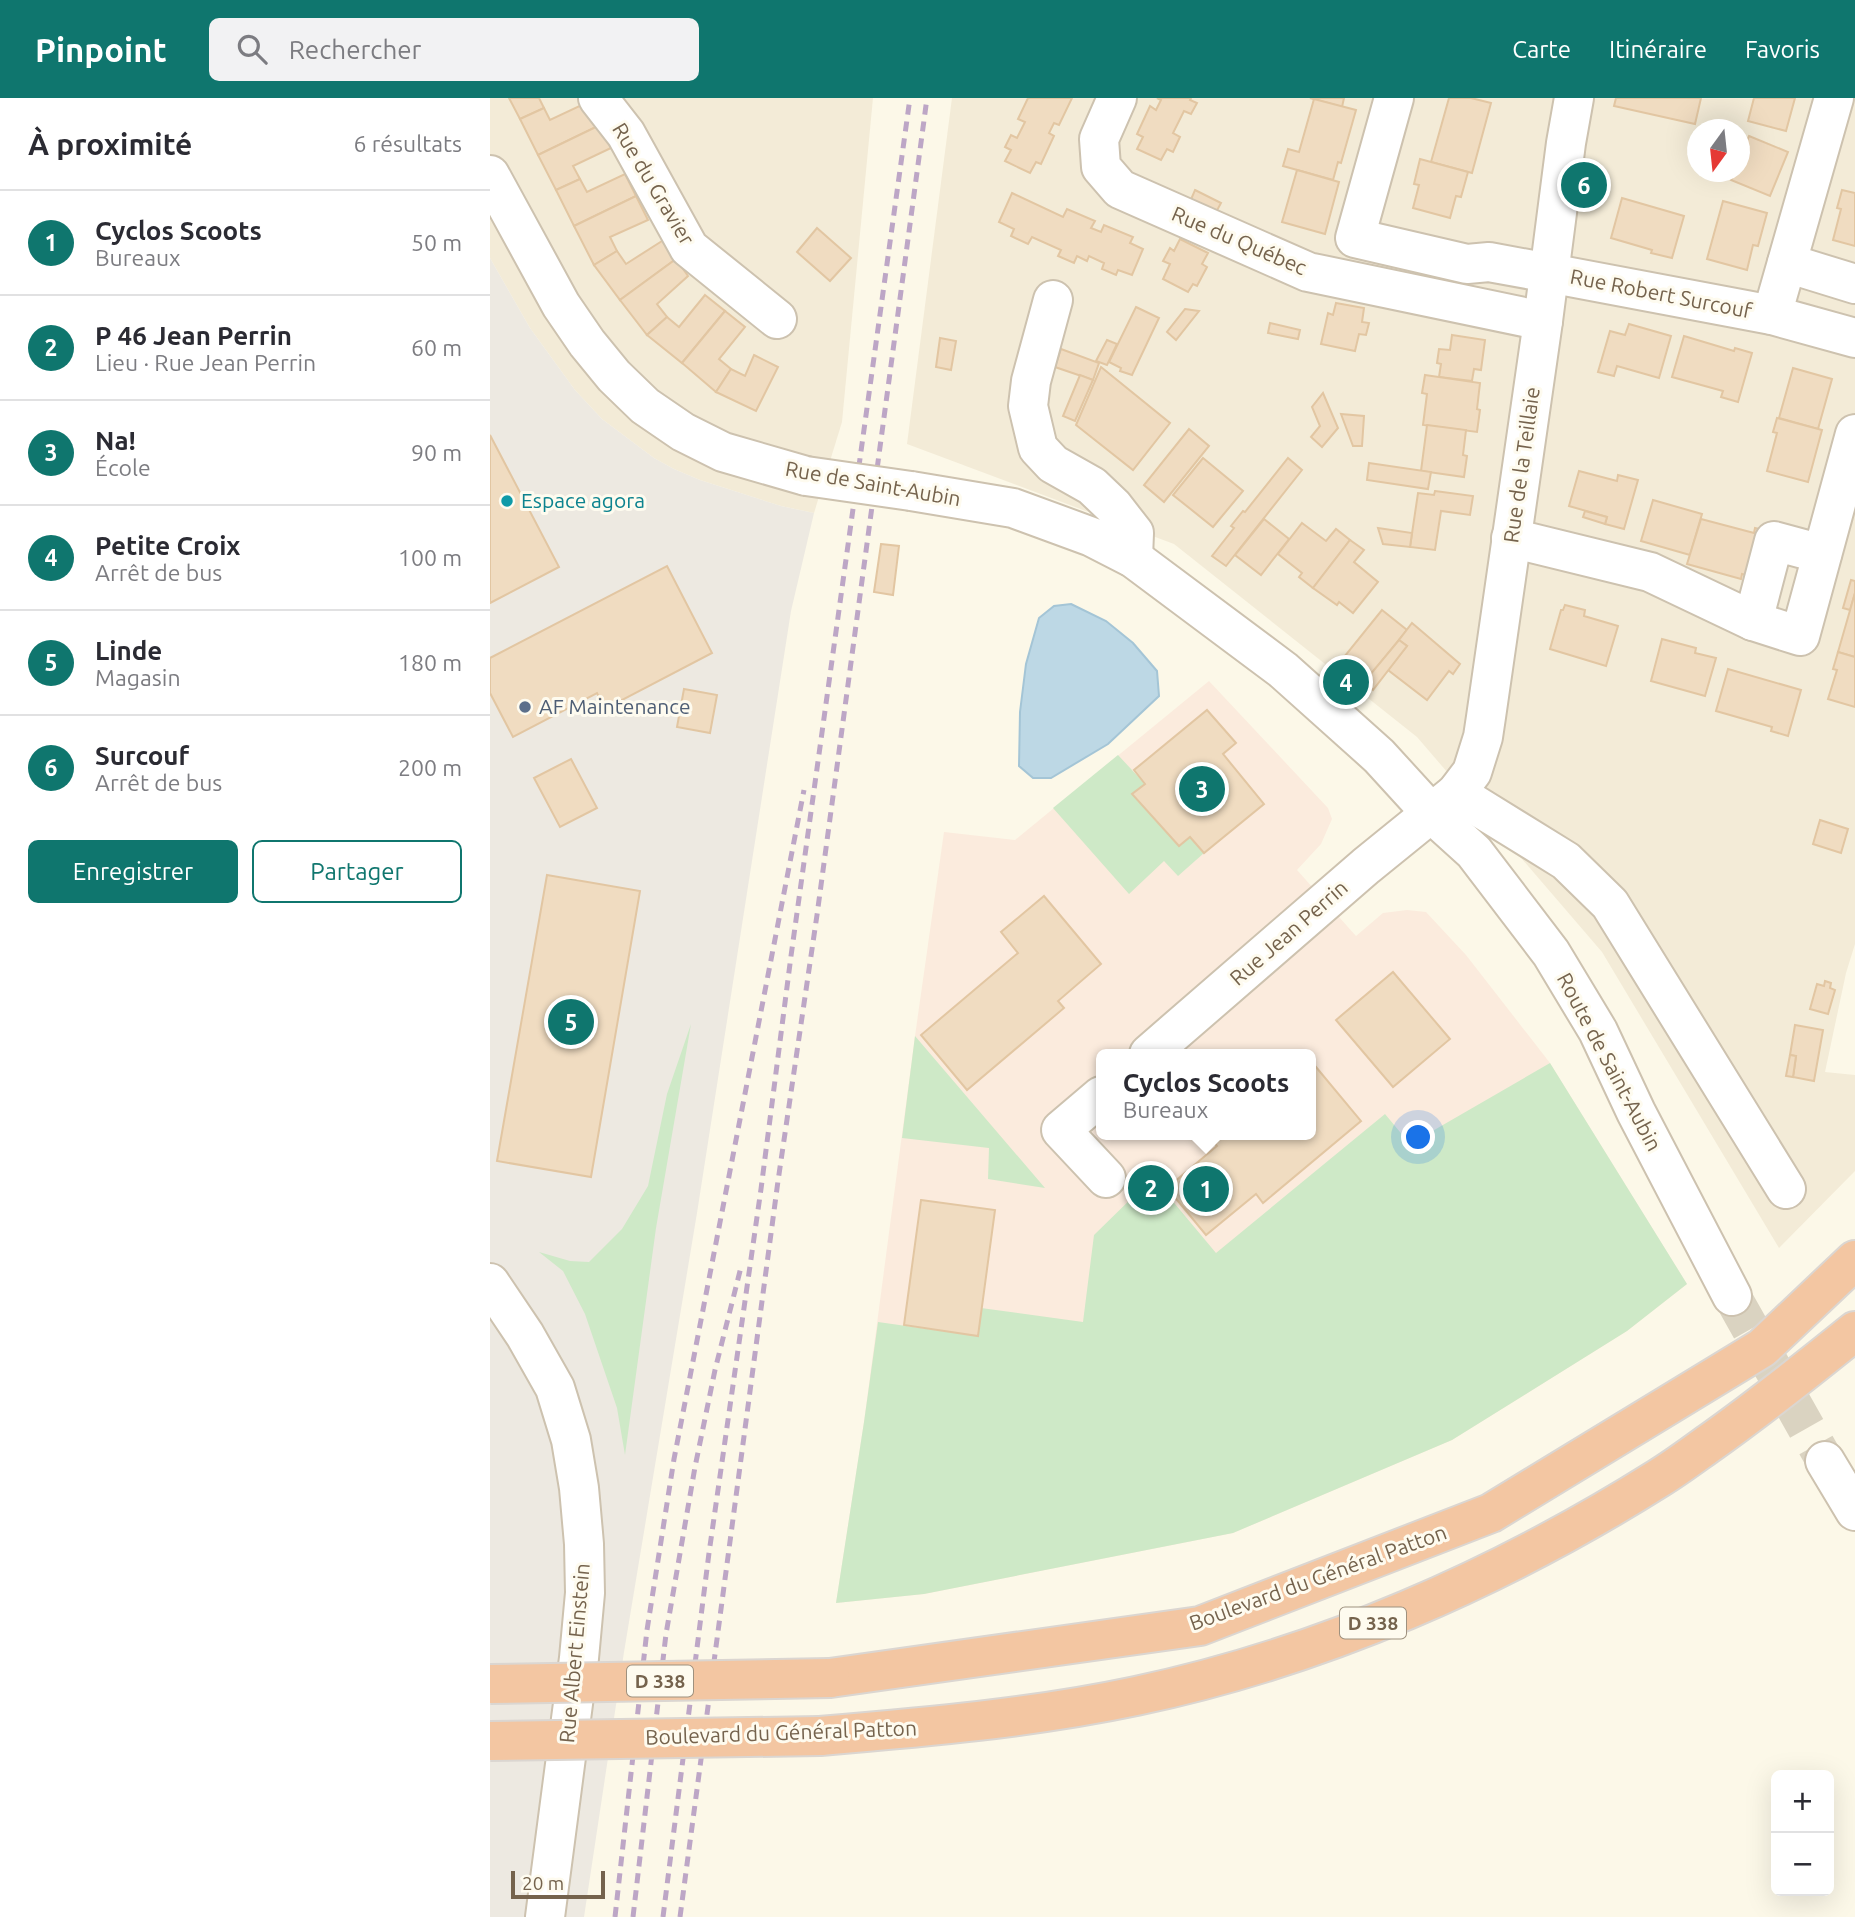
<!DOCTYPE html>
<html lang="fr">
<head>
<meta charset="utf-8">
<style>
  :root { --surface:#fff; --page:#f2f2f3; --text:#2b2b33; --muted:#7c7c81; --line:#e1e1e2; --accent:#0f766e }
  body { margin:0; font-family:Ubuntu,sans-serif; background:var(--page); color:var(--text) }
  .controls { position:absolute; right:21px; bottom:21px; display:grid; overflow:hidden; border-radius:10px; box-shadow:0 7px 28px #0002 }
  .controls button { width:63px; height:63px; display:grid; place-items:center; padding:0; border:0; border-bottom:2px solid var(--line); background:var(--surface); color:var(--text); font:35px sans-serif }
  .compass { position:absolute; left:1197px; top:21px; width:63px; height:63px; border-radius:50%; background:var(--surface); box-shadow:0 7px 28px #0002; rotate:195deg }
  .scale { position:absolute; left:21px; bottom:18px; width:94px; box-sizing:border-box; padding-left:7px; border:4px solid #75634d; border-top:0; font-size:19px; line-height:24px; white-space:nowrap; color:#75634d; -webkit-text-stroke:5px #fefbef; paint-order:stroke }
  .you { position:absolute; left:929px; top:1040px; width:24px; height:24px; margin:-18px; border:5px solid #fff; border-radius:50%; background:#1a73e8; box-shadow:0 0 0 10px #1a73e833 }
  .badge { display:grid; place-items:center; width:46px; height:46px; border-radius:50%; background:var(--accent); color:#fff; font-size:23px; font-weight:700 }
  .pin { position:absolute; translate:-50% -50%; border:4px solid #fff; box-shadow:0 2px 7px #0006 }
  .popup { position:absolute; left:606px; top:951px; width:220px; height:91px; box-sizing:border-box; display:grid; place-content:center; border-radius:10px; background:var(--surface); filter:drop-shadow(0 2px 5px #0005); font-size:23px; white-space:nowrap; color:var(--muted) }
  .popup b { font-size:26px; color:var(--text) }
  .popup::after { content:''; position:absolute; left:50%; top:100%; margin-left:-14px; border:14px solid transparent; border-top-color:var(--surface) }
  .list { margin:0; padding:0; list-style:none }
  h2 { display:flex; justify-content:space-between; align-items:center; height:91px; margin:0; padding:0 28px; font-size:30px }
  h2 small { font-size:23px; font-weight:400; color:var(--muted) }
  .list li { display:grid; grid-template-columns:46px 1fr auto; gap:21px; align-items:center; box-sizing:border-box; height:105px; padding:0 28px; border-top:2px solid var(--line) }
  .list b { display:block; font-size:26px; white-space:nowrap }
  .list p { margin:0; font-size:23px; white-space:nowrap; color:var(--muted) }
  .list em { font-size:23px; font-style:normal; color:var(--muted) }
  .actions { display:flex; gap:14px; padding:21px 28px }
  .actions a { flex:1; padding:16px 0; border:2px solid var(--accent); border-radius:10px; text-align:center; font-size:24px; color:var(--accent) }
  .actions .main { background:var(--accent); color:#fff }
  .icon { flex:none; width:38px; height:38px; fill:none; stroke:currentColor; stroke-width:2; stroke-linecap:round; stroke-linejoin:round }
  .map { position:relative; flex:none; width:1365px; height:1819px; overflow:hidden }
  header { display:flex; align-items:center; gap:42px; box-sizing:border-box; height:98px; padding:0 35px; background:var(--accent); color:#fff }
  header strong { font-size:33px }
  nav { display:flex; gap:38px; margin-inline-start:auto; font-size:24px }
  .search { width:490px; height:63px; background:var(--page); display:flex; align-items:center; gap:18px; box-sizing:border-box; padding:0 24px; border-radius:10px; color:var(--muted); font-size:26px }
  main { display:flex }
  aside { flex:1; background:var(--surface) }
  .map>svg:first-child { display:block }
  .residential { fill:#f3ebd7; fill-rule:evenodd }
  .commercial { fill:#fbebdd; fill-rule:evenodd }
  .industrial { fill:#ede9e1 }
  .green { fill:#cee9c7 }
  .water { fill:#bdd8e5; stroke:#a4c5d6; stroke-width:2 }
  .building { fill:#f0dcc1; stroke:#e2c6a2; stroke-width:2 }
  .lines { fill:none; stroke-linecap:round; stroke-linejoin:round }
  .minor-tunnel { stroke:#dad3c1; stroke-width:38; stroke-dasharray:38 19; stroke-linecap:butt }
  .minor-casing { stroke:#cdc2af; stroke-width:42 }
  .highway-casing { stroke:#dbd6d1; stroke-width:42 }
  .minor { stroke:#fff; stroke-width:38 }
  .highway { stroke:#f3c6a2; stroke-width:38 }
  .rail { stroke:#bda6c6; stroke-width:5; stroke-dasharray:10 7; stroke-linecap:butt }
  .minor-bridge-casing { stroke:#cdc2af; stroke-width:42; stroke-linecap:butt }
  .highway-bridge-casing { stroke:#dbd6d1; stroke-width:42; stroke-linecap:butt }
  .minor-bridge { stroke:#fff; stroke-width:38 }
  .highway-bridge { stroke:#f3c6a2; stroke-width:38 }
  .culture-dot { fill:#0f9aa8; stroke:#fefbef; stroke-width:2.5 }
  .service-dot { fill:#5c6f8a; stroke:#fefbef; stroke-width:2.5 }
  .labels { text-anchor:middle; stroke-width:6; stroke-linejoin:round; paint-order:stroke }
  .shield { fill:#fefbef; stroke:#9e917e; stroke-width:2 }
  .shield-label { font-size:19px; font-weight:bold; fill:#75634d }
  .street-label { font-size:21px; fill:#75634d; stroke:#fefbef }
  .culture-label { font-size:21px; fill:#0d838f; stroke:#fefbef; text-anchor:start }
  .service-label { font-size:21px; fill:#4e5e75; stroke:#fefbef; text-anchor:start }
</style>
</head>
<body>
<header>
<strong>Pinpoint</strong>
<div class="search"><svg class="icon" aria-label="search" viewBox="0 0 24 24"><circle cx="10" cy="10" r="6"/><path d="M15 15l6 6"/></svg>Rechercher</div>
<nav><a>Carte</a><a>Itinéraire</a><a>Favoris</a></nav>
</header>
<main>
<aside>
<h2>À proximité<small>6 résultats</small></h2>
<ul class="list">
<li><span class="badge">1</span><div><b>Cyclos Scoots</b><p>Bureaux</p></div><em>50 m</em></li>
<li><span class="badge">2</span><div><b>P 46 Jean Perrin</b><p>Lieu · Rue Jean Perrin</p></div><em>60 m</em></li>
<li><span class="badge">3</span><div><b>Na!</b><p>École</p></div><em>90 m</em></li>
<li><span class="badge">4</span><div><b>Petite Croix</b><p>Arrêt de bus</p></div><em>100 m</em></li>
<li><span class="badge">5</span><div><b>Linde</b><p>Magasin</p></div><em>180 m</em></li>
<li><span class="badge">6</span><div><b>Surcouf</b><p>Arrêt de bus</p></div><em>200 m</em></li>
</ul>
<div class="actions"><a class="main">Enregistrer</a><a>Partager</a></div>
</aside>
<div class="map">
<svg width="1365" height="1819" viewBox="0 0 1365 1819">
  <rect width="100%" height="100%" fill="#fcf8e8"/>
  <g class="residential">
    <polygon points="0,0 383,0 352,324 324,415 291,408 210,382 184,371 164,360 112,321 85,292 40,230 0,160"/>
    <path d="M462 0H1365V846L1356 875 1335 974 1365 977V1073L1289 1150 1112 854 927 639 684 446 417 346ZM1208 32H1250V74H1208Z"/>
  </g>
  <path class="commercial" d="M719 583 838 710 842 721 831 746 807 772 866 838 893 815 917 812 936 814 976 857 1060 965 1197 1186 1137 1233 962 1342 743 1435 434 1496 346 1505 374 1324 425 938 454 734 525 742ZM611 956H821V1037H611Z"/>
  <polygon class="industrial" points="0,160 40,230 85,292 112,321 164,360 184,371 210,382 291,408 324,415 301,513 207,1115 134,1554 94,1819 0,1819"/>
  <g class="green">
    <polygon points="628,657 655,686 643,697 689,748 700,739 714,755 688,778 674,763 639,796 563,710"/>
    <polygon points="201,926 166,1130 135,1357 127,1310 95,1216 73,1173 49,1154 80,1163 99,1164 132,1131 158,1088 177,996"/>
    <polygon points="425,938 555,1090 498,1081 499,1050 412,1040"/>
    <polygon points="1060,965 1197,1186 1137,1233 962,1342 743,1435 434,1496 346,1505 374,1324 388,1224 487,1238 491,1210 593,1224 604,1137 651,1091 657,1099 670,1088 726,1155 895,1016 920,1046"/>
  </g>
  <polygon class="water" points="581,506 616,523 643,545 667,573 669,598 618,646 561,680 543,680 529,668 530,614 536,566 549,520 564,508"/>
  <g class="building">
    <polygon points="19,0 49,0 54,10 30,21"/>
    <polygon points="538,0 582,0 569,27 564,25 559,35 564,38 551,66 546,64 540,75 515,63 521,52 515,49 521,37 527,40 535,24 528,21"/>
    <polygon points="667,0 701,0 700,2 707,5 701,16 694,13 683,35 690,39 683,54 677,51 671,62 647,51 653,39 647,36 660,8 666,12 671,2"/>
    <polygon points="820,0 854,0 852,9"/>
    <polygon points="959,0 981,0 1001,5 982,75 941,64"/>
    <polygon points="1126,0 1211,0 1205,26 1124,8"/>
    <polygon points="1264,0 1305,0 1296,33 1258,23"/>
    <polygon points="824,1 866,12 851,65 848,64 843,82 793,68 798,51 809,54"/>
    <polygon points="98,4 110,27 48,57 30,21 54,10 60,22"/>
    <polygon points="110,27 121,50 83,68 90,81 66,92 48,57"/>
    <polygon points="1259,38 1298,54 1280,98 1241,82 1245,74 1250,74 1250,62"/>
    <polygon points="930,61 978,74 971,99 966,98 960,120 923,110 929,87 924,86"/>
    <polygon points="807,72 849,84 835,136 792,124"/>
    <polygon points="135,76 146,98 84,128 66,92 90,81 97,94"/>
    <polygon points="705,92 731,105 724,118 699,106"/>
    <polygon points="1352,92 1365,95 1365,148 1343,142 1351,111 1347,110"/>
    <polygon points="522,95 573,119 577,111 605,123 601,130 611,134 614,127 643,139 640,145 653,151 642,177 628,172 626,177 612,171 614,165 599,158 597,163 587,158 584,165 568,158 571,152 542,139 538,146 521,138 524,131 509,124"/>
    <polygon points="146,98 158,122 120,139 127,153 104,167 84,128"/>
    <polygon points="1132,100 1194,118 1182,160 1161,155 1162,152 1121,140"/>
    <polygon points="1233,103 1277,115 1268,148 1263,147 1257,172 1217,161"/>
    <polygon points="327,130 361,160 340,183 307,154"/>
    <polygon points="690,141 718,155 712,166 717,169 707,188 703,186 698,194 673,181 680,166 673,163 680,150 684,153"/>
    <polygon points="172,143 186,161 130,202 104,167 127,153 136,166"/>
    <polygon points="186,161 198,178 167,206 177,219 157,237 130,202"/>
    <polygon points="215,197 235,213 192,265 157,237 177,219 189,229"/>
    <polygon points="846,205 874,210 872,224 879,225 876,237 869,236 865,253 831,246 838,215 843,217"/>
    <polygon points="646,209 669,220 642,277 630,273 631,270 619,264"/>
    <polygon points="695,211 709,213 686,242 677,234"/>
    <polygon points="235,213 255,229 229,261 241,271 226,294 192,265"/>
    <polygon points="780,225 810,232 808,241 778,235"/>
    <polygon points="1139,226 1181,238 1169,280 1127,268 1124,278 1108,274 1120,233 1135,237"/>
    <polygon points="962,237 995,242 991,272 984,271 982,283 949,279 951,266 947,265 949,251 960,252"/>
    <polygon points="1194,238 1244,253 1245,250 1262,255 1248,304 1231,299 1233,293 1182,279"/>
    <polygon points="450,240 466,243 461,272 446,269"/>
    <polygon points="617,242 627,246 617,267 606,263"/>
    <polygon points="571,251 609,265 603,282 565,269"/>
    <polygon points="264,257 288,269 266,313 226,294 241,271 255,278"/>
    <polygon points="611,269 680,325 643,372 586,327"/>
    <polygon points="1303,270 1342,281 1328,331 1289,320"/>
    <polygon points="590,277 603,282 585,323 573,318"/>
    <polygon points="935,277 990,285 987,311 990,312 987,334 933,327 937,296 932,295"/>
    <polygon points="833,295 848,330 832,349 821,339 830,328 822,309"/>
    <polygon points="851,316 874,318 872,348 863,348"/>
    <polygon points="1287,320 1332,332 1318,384 1277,373 1287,335 1283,334"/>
    <polygon points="937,327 976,332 973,357 977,358 974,379 931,373"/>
    <polygon points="699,331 719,348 674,404 654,387"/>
    <polygon points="0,337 69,469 0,505"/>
    <polygon points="713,360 753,393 723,429 683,397"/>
    <polygon points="798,360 812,372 736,468 722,458 744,430 741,428 753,413 755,414"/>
    <polygon points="879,365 941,374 938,391 877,382"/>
    <polygon points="1089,373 1127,383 1128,377 1148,382 1134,431 1115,426 1117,419 1079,408"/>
    <polygon points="945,393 983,398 980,417 951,413 945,452 920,449 928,395 944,397"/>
    <polygon points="1163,402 1212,416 1200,457 1151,443"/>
    <polygon points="1095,413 1117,419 1115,426 1093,419"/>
    <polygon points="774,421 799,441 771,477 745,457"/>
    <polygon points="1211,421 1264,435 1265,430 1281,434 1269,480 1252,476 1251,481 1197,466"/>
    <polygon points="812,425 836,443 846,431 860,442 823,490 809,479 812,475 788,456"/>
    <polygon points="888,430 922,435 920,449 893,446"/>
    <polygon points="860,442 874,452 864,464 888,484 863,515 849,504 847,507 823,490"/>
    <polygon points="391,446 409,448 403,497 384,494"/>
    <polygon points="177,468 222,555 115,611 107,595 23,639 0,595 0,560"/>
    <polygon points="1361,482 1365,483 1365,495 1360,512 1353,510"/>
    <polygon points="1365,495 1365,559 1348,554"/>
    <polygon points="1075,507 1095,512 1094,518 1128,528 1116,568 1060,551 1071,512 1073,512"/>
    <polygon points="892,512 917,532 879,579 854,559"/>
    <polygon points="922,525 970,566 963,576 959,573 937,602 898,572 917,548 909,542"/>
    <polygon points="1172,541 1206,550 1205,555 1226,560 1215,598 1161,583"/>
    <polygon points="909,542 917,548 883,592 874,584"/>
    <polygon points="1348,554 1365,559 1365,609 1338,601 1347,572 1343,571"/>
    <polygon points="1238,571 1311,592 1298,638 1281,633 1282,629 1226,613"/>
    <polygon points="194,591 227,597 220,635 187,629"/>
    <polygon points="717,612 746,645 733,656 774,706 714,755 700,739 689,748 642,696 655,686 644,672"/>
    <polygon points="81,661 107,710 70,729 44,680"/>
    <polygon points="1330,722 1358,731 1351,755 1323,746"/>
    <polygon points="57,777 150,793 101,1079 7,1063"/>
    <polygon points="554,798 611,866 568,903 574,910 477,992 431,937 528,855 511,834"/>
    <polygon points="903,874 960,941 903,989 846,922"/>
    <polygon points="1335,883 1341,885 1340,890 1345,892 1338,916 1320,911 1327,886 1334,888"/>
    <polygon points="1305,927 1333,932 1324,983 1303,979 1306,958 1300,957"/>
    <polygon points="1300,957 1306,958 1303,979 1296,978"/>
    <polygon points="821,963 871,1023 773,1105 766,1096 716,1137 677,1090 727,1048 717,1037 821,1037"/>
    <polygon points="664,1081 670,1088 657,1099 651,1091"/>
    <polygon points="431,1102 505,1112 488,1238 414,1227"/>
  </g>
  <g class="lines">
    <polyline class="minor-tunnel" points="1242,1198 1335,1363"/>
    <defs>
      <g id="minor">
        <polyline points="108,0 136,36 199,150 287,221"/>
        <polyline points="627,0 609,41 611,69 630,91 818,174 1053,223"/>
        <polyline points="904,0 865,140 977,166 999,164 1059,175 1282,217 1365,240"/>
        <polyline points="0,77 71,207 97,245 124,278 155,308 193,334 233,354 316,378"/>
        <polyline points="1297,165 1365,186"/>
        <polyline points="563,202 541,283 538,308 548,350 563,366 602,388 623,408 644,435 643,460"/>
        <polyline points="1282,217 1344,0"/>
        <polyline points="421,393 523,410 602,439 643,460 793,572 889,658 942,716 984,754 1061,855 1108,933 1146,1014 1242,1198"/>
        <polyline points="1021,440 1160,474 1263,523 1310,538 1365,336"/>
        <polyline points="1263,523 1284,443 1332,456"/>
        <polyline points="966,695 1076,763 1120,806 1296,1091"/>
        <polyline points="659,956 876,768 966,695 982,674 993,639 996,619 1053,223 1076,45 1084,0"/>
        <polyline points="611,998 571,1032 616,1080"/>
        <polyline points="0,1185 35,1237 65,1290 81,1342 89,1390 94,1446 95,1495 89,1560 55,1819"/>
        <polyline points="1335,1363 1365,1413"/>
      </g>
      <g id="highway">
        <polyline points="340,1580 710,1528 1001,1415 1272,1250 1365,1162"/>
        <path d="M330 1638C436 1629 542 1620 646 1598 831 1559 1010 1480 1169 1380 1187 1369 1204 1356 1221 1344 1270 1309 1318 1271 1365 1233"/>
      </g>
    </defs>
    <use href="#minor" class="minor-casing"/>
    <use href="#highway" class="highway-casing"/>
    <use href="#minor" class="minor"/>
    <use href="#highway" class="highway"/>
    <g class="rail">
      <polyline points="125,1819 157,1532 184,1361 314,692"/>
      <polyline points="143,1819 176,1536 205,1369 225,1272 251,1169"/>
      <polyline points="173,1819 219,1455 271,1091 301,858 420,0"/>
      <polyline points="190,1819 288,1083 327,817 437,0"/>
    </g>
    <defs>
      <polyline id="minor-bridge" points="316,378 421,393"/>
      <g id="highway-bridge">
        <polyline points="0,1586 340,1580"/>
        <polyline points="0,1643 330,1638"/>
      </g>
    </defs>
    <use href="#minor-bridge" class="minor-bridge-casing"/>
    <use href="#highway-bridge" class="highway-bridge-casing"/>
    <use href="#minor-bridge" class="minor-bridge"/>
    <use href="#highway-bridge" class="highway-bridge"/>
  </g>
  <circle class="culture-dot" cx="17" cy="403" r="7"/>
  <circle class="service-dot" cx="35" cy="609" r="7"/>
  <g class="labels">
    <g class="shield">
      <rect x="850" y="1509.5" width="66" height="31" rx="5"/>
      <rect x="137" y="1567.5" width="66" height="31" rx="5"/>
    </g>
    <g class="shield-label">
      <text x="883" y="1532">D 338</text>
      <text x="170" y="1590">D 338</text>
    </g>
    <g class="street-label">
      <text transform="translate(163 86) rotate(59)" y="7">Rue du Gravier</text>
      <text transform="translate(749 143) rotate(23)" y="7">Rue du Québec</text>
      <text transform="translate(1171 196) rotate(11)" y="7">Rue Robert Surcouf</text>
      <text transform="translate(1032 367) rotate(-82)" y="7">Rue de la Teillaie</text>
      <text transform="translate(383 386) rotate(10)" y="7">Rue de Saint-Aubin</text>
      <text transform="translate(799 835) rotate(-41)" y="7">Rue Jean Perrin</text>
      <text transform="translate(1119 964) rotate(62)" y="7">Route de Saint-Aubin</text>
      <text transform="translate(828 1480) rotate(-20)" y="7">Boulevard du Général Patton</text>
      <text transform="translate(85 1555) rotate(-85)" y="7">Rue Albert Einstein</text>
      <text transform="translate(291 1635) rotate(-2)" y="7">Boulevard du Général Patton</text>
    </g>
    <g class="culture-label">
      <text x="31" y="410">Espace agora</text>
    </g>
    <g class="service-label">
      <text x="49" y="616">AF Maintenance</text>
    </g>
  </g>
</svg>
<div class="controls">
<button>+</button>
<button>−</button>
</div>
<svg class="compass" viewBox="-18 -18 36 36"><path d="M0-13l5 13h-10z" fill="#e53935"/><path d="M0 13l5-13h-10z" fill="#7c7c81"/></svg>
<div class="scale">20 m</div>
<div class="you"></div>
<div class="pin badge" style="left:716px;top:1091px">1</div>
<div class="popup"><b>Cyclos Scoots</b>Bureaux</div>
<div class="pin badge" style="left:661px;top:1090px">2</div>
<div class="pin badge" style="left:712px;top:691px">3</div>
<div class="pin badge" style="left:856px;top:584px">4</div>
<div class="pin badge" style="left:81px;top:924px">5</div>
<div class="pin badge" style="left:1094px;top:87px">6</div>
</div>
</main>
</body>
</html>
